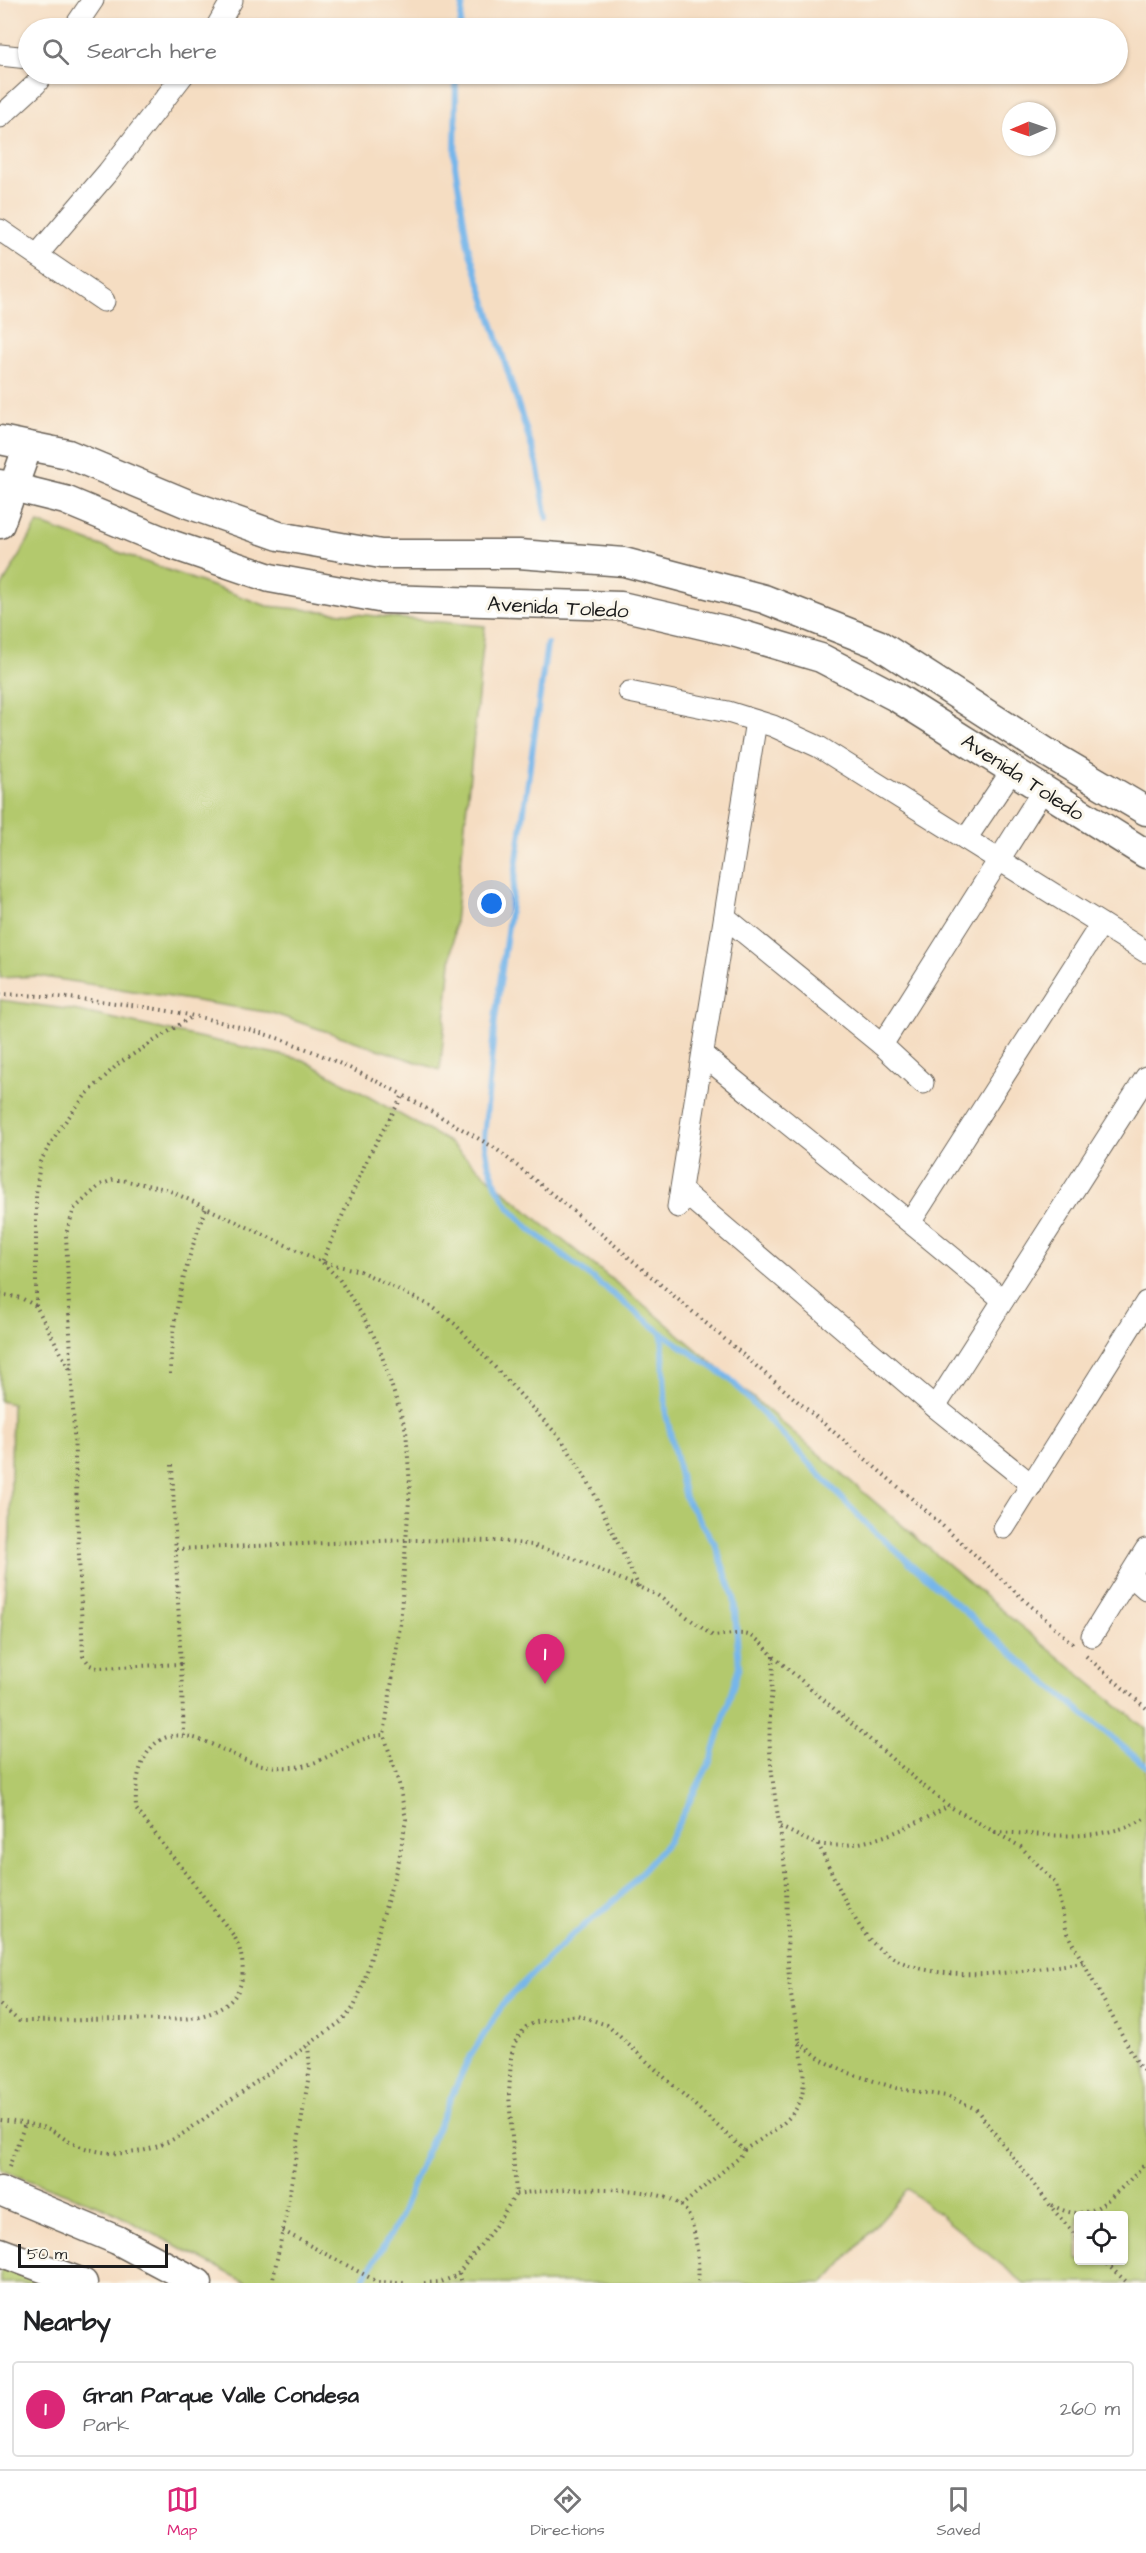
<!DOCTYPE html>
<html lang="en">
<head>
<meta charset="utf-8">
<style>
  :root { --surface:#fff; --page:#f2f2f2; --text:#202124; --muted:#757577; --line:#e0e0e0; --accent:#db2777 }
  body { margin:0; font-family:"Architects Daughter",sans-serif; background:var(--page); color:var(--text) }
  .controls { position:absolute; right:18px; bottom:18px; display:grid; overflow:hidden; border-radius:6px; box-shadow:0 2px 4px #0004 }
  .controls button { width:54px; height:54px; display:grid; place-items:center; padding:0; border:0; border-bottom:2px solid var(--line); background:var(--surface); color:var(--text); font:30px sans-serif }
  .compass { position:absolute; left:1002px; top:102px; width:54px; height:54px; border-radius:50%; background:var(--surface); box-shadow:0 2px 4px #0004; rotate:268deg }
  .scale { position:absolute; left:18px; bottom:15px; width:150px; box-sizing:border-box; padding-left:6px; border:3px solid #1c1c1c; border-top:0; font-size:16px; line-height:21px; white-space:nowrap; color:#1c1c1c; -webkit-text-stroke:4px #fbf7ec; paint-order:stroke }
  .you { position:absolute; left:492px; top:904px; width:21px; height:21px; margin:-15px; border:4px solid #fff; border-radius:50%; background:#1a73e8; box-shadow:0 0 0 9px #1a73e833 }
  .badge { display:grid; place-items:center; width:39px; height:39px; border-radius:50%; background:var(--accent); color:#fff; font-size:20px; font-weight:700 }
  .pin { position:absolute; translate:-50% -50px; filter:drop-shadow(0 2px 3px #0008) }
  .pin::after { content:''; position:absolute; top:32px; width:21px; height:18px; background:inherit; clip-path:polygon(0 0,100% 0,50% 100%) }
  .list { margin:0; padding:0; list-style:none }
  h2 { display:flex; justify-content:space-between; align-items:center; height:78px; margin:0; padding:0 24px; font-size:26px }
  h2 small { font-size:20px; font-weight:400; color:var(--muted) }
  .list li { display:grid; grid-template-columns:39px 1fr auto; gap:18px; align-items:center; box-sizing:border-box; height:96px; margin:0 12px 12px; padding:0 12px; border:2px solid var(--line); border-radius:6px }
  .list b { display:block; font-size:22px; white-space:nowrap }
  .list p { margin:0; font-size:20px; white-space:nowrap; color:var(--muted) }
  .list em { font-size:20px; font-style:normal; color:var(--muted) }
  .icon { flex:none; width:33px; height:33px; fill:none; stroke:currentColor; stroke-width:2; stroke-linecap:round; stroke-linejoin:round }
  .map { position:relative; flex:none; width:1146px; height:2283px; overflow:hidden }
  .search { position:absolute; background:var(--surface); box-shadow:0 2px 4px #0004; left:18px; right:18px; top:18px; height:66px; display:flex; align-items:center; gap:15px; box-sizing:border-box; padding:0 21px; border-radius:33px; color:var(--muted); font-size:22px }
  .sheet { height:186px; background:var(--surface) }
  nav { display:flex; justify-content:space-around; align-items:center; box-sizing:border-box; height:84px; border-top:2px solid var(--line); background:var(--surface); font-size:16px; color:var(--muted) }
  nav a { display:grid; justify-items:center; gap:3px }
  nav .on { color:var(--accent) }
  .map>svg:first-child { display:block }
  .green { fill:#b3c96d; stroke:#687244; stroke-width:1.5; fill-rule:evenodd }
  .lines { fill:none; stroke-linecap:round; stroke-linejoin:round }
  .stream { stroke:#76b6ea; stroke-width:6 }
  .street-casing { stroke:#686056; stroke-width:23 }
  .secondary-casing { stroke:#686056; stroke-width:31 }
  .path { stroke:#686056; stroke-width:4; stroke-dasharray:1.5 4.5; stroke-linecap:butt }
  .street { stroke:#fff; stroke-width:21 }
  .secondary { stroke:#fff; stroke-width:28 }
  .labels { text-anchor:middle; stroke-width:6; stroke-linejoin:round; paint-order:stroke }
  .street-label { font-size:21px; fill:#1c1c1c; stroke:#fbf7ec }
</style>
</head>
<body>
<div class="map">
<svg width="1146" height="2283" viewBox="0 0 1146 2283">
  <rect width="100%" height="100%" fill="#fbf7ec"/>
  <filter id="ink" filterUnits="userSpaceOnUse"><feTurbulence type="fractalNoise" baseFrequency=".0167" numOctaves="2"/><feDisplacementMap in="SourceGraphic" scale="12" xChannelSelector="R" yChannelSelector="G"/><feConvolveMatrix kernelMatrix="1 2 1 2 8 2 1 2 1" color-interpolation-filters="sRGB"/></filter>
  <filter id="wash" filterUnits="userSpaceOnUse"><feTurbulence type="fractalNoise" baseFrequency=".008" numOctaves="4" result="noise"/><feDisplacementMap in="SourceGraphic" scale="24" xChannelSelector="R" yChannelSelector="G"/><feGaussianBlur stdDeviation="1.35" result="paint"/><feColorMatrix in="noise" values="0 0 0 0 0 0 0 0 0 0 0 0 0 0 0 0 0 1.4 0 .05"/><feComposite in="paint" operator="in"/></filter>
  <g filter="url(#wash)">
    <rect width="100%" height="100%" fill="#f5ddc2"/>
    <g class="green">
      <polygon points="38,523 267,606 485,626 440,1070 272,1013 38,976 0,978 0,597 2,586"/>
      <path d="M0 1000 73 1010 304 1060 447 1141 540 1222 654 1313 994 1604 1146 1729V2283H1024L908 2189 825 2283H247L105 2208 0 2170V1639L10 1538 12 1404 0 1401ZM1078 2216H1124V2260H1078Z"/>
      <polygon points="0,2267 45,2283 0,2283"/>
    </g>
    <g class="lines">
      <g class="stream">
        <polyline points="460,28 463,0"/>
        <polyline points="456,74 455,165 468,246 537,464 547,518"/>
        <polyline points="662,1333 730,1379 868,1526 1030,1669 1146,1766"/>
        <polyline points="361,2283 398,2222 423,2159 468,2060 505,2001 570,1937 620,1896 669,1841 712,1758 739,1666 734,1597 715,1544 685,1498 666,1414 662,1333 530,1229 509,1207 497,1187 488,1162 484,1138 495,1019 547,644"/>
      </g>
    </g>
  </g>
  <g filter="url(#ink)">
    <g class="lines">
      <defs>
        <g id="street">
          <polyline points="74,28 93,0"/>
          <polyline points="216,28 232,0"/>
          <polyline points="0,55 28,58"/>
          <polyline points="0,117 36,84 43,74"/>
          <polyline points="0,230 104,301"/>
          <polyline points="37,255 108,172 184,74"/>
          <polyline points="629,692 728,712 773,726 819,747 1146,952"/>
          <polyline points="966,839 1013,769"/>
          <polyline points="725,917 882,1045"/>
          <path d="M703 1055C803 1137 905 1216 1003 1300"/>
          <polyline points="923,1083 882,1045 1043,790"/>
          <polyline points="681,1190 935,1407 1032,1485"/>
          <polyline points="678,1207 756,721"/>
          <polyline points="911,1221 1101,924"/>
          <polyline points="935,1407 1146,1077"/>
          <polyline points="1004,1528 1146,1302"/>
          <polyline points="1130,1575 1146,1589"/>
          <polyline points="1092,1636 1146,1549"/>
        </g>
        <g id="secondary">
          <polyline points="0,440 68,454 188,504 279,536 381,554 519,554 624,562 764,599 878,644 1046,752 1146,811"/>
          <polyline points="0,484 65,500 173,545 270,578 384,599 621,606 733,632 821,658 896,697 1146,854"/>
          <polyline points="0,524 28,446"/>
          <polyline points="0,2191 117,2240 198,2283"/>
          <polyline points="0,2252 83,2283"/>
        </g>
      </defs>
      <use href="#street" class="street-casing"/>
      <use href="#secondary" class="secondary-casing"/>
      <g class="path">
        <path d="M0 994C92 997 186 1009 274 1037 319 1052 361 1073 403 1095"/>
        <polyline points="0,1294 21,1298 36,1306 70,1370"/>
        <polyline points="36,1306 36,1193 40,1162 58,1131 85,1096 118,1064 193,1016"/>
        <path d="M170 1374C172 1314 185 1264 206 1208"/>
        <polyline points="172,1465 184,1736"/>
        <path d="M176 1549 406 1540 499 1541 532 1545 570 1557 657 1595 713 1636C747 1633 750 1629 773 1656L920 1783 949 1806 1021 1847 1056 1884 1067 1933 1139 2066 1146 2073"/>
        <polyline points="639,1587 590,1485 562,1440 455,1324 431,1306 360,1271 322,1262 369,1155 403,1095 495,1148 599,1232 924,1509 1074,1645"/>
        <polyline points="1086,1656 1146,1708"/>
        <polyline points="181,1664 97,1668 90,1665 83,1656 66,1234 74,1209 100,1185 113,1180 122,1180 166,1189 322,1262 339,1279 363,1316 378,1344 406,1430 410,1486 400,1626 384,1735"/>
        <path d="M780 1827C792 1832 806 1841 818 1844 862 1852 912 1826 949 1806"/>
        <path d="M995 1832C1045 1834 1100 1844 1146 1818"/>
        <path d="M818 1844C832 1871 852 1923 873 1943 923 1992 1022 1971 1084 1962"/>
        <path d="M0 2005 19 2021C53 2021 87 2020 120 2019 152 2019 196 2025 224 2006 248 1991 246 1958 234 1936L136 1809C135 1789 137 1769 148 1752 173 1715 218 1750 248 1761 262 1766 278 1768 293 1767 326 1766 351 1736 384 1735L399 1784 406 1819 399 1860 363 1985 354 2007 342 2021 184 2133C149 2155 113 2160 74 2144 64 2140 56 2131 46 2128 31 2124 15 2122 0 2120"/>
        <polyline points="799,2042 822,2060 849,2073 899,2089 947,2096 976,2109 1056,2213 1078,2238"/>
        <path d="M744 2150C765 2136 795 2122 802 2095 809 2067 791 2010 789 1978 786 1939 788 1899 784 1860 780 1823 772 1787 770 1751 768 1719 773 1688 773 1656"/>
        <polyline points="9,2167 25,2124"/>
        <path d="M516 2194C549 2189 666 2180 686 2211 696 2224 700 2266 698 2283"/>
        <path d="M1052 2205C1064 2212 1078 2216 1092 2210 1106 2205 1135 2175 1146 2163"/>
        <polyline points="283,2231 378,2282 404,2283"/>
        <polyline points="1102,2260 1128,2283"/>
        <polyline points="459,2273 462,2283"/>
        <polyline points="272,2283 287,2210 310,2068 308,2046"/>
        <polyline points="424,2283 441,2282 456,2276 494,2228 516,2194 509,2095 511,2058 514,2044 520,2034 526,2027 536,2022 577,2015 607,2025 744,2150 740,2157 681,2206"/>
      </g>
      <use href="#street" class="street"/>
      <use href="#secondary" class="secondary"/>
    </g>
  </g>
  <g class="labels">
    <g class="street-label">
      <text transform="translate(558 607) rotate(3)" y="7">Avenida Toledo</text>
      <text transform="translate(1023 777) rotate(33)" y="7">Avenida Toledo</text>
    </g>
  </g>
</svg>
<div class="controls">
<button><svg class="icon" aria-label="locate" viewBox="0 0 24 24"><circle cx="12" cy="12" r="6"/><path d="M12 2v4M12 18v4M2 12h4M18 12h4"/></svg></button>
</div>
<svg class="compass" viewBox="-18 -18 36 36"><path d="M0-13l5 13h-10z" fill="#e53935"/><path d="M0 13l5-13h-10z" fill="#757577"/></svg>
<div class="scale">50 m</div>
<div class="you"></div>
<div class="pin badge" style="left:545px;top:1684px">1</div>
<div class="search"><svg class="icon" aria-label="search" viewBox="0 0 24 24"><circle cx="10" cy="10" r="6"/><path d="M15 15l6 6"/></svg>Search here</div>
</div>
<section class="sheet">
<h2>Nearby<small></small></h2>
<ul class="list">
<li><span class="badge">1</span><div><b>Gran Parque Valle Condesa</b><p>Park</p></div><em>260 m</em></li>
</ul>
</section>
<nav>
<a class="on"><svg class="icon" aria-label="map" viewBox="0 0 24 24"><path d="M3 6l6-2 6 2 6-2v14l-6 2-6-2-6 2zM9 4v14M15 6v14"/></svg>Map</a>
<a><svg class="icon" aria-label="directions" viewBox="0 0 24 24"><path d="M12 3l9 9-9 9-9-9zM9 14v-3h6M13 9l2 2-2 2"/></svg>Directions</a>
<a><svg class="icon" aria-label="saved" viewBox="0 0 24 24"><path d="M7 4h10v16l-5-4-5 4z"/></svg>Saved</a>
</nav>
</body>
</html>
